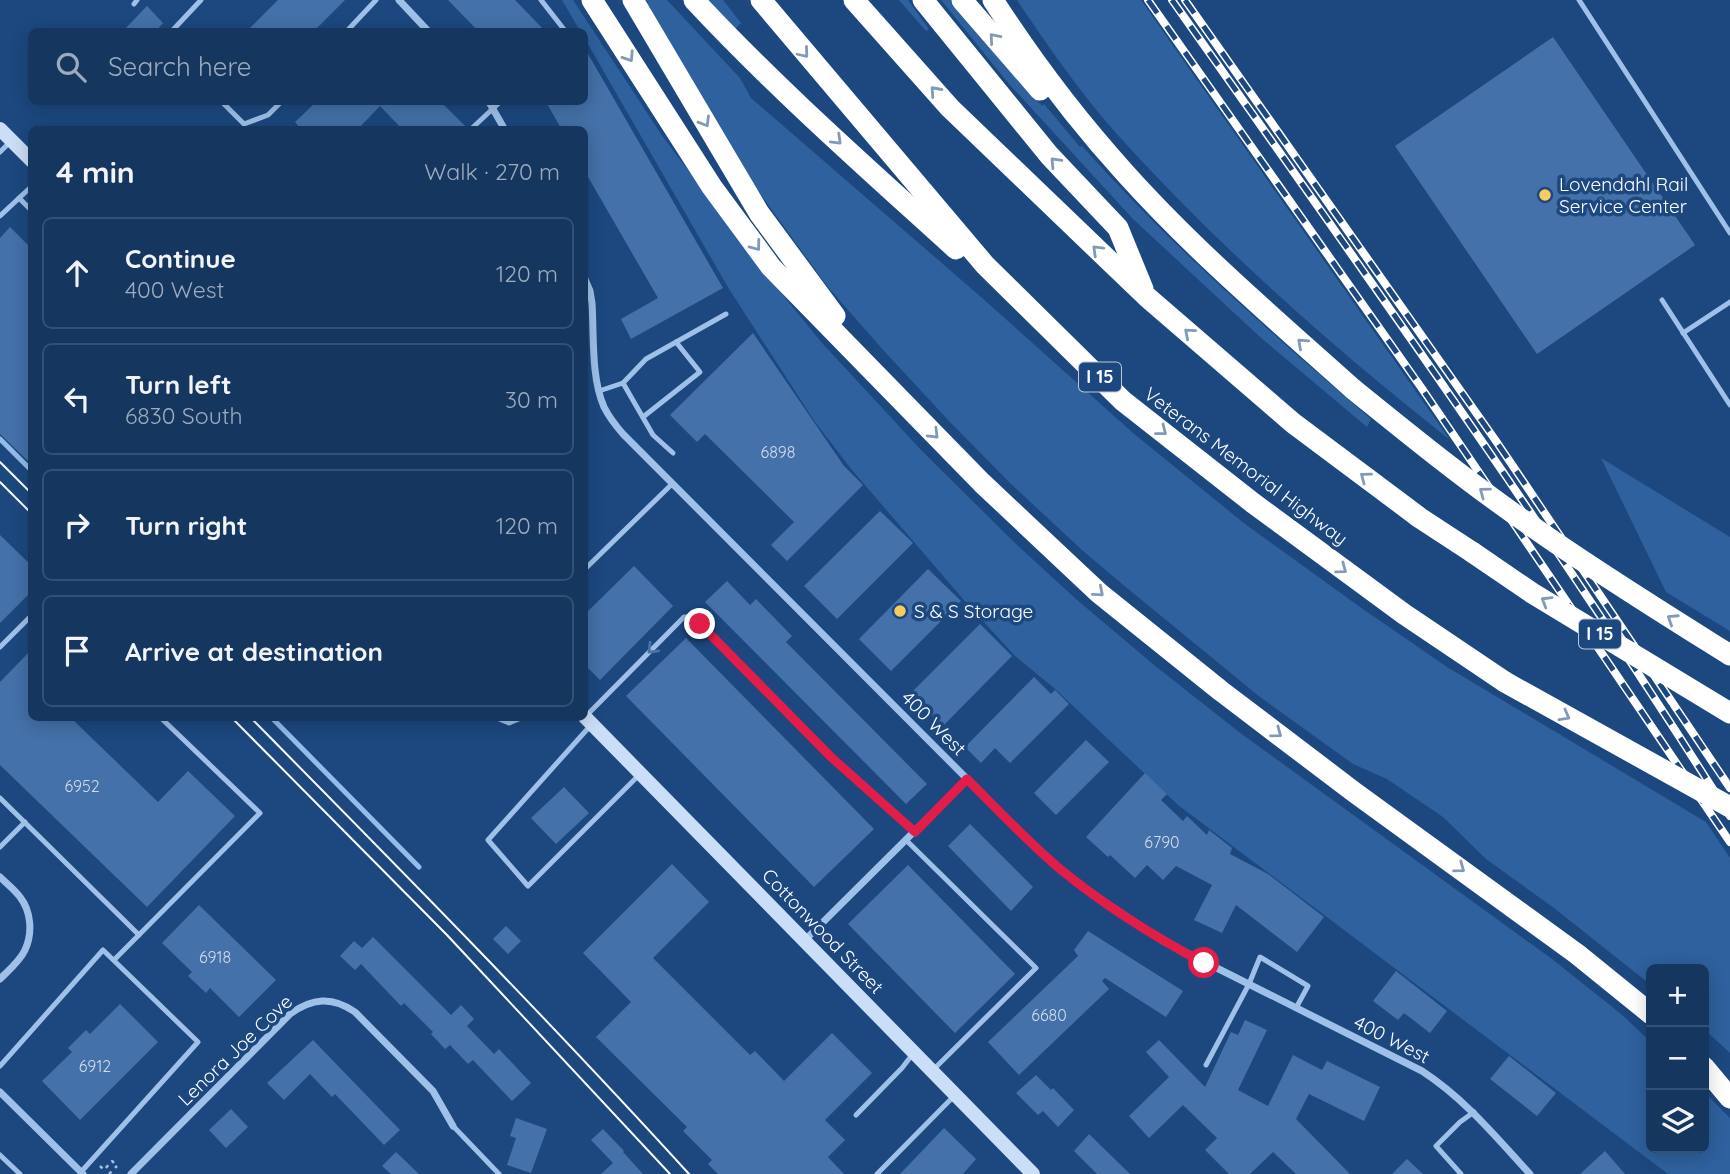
<!DOCTYPE html>
<html lang="en">
<head>
<meta charset="utf-8">
<style>
  :root { --surface:#15365f; --page:#1e3e65; --text:#f1f3f6; --muted:#9dabbd; --line:#345074 }
  body { margin:0; font-family:Quicksand,sans-serif; background:var(--page); color:var(--text) }
  .controls { position:absolute; right:21px; bottom:21px; display:grid; overflow:hidden; border-radius:10px; box-shadow:0 4px 18px #0003 }
  .controls button { width:63px; height:63px; display:grid; place-items:center; padding:0; border:0; border-bottom:2px solid var(--line); background:var(--surface); color:var(--text); font:35px sans-serif }
  .stop { position:absolute; width:21px; height:21px; margin:-16px; border:5px solid #e11d48; border-radius:50%; background:#fff }
  .stop.end { background:#e11d48; border-color:#fff; box-shadow:0 2px 7px #0008 }
  .list { margin:0; padding:0; list-style:none }
  h2 { display:flex; justify-content:space-between; align-items:center; height:91px; margin:0; padding:0 28px; font-size:30px }
  h2 small { font-size:23px; font-weight:400; color:var(--muted) }
  .list li { display:grid; grid-template-columns:46px 1fr auto; gap:21px; align-items:center; box-sizing:border-box; height:112px; margin:0 14px 14px; padding:0 14px; border:2px solid var(--line); border-radius:10px }
  .list b { display:block; font-size:26px; white-space:nowrap }
  .list p { margin:0; font-size:23px; white-space:nowrap; color:var(--muted) }
  .list em { font-size:23px; font-style:normal; color:var(--muted) }
  .icon { flex:none; width:38px; height:38px; fill:none; stroke:currentColor; stroke-width:2; stroke-linecap:round; stroke-linejoin:round }
  .map { position:relative; flex:none; width:1730px; height:1174px; overflow:hidden }
  .search { position:absolute; background:var(--surface); box-shadow:0 4px 18px #0003; left:28px; top:28px; width:560px; height:77px; display:flex; align-items:center; gap:18px; box-sizing:border-box; padding:0 24px; border-radius:10px; color:var(--muted); font-size:26px }
  .panel { position:absolute; background:var(--surface); box-shadow:0 4px 18px #0003; left:28px; top:126px; width:560px; height:595px; border-radius:10px }
  .map>svg:first-child { display:block }
  .green { fill:#2f619e }
  .lines { fill:none; stroke-linecap:round; stroke-linejoin:round }
  .stream { stroke:#93bceb; stroke-width:5 }
  .building { fill:#4471a9 }
  .path { stroke:#9fc1e9; stroke-width:2.5; stroke-dasharray:3.5 5; stroke-linecap:butt }
  .lane { stroke:#9fc1e9; stroke-width:5 }
  .street { stroke:#9fc1e9; stroke-width:7 }
  .secondary { stroke:#cbdef7; stroke-width:14 }
  .highway { stroke:#fff; stroke-width:21 }
  .tram { stroke:#fff; stroke-width:2 }
  .rail-casing { stroke:#fff; stroke-width:8 }
  .rail { stroke:#1c487f; stroke-width:5; stroke-dasharray:16; stroke-linecap:butt }
  .highway-bridge { stroke:#fff; stroke-width:21 }
  .oneway { stroke:#829ab9 }
  .oneway2 { stroke:#4a72a4 }
  .route { stroke:#e11d48; stroke-width:9 }
  .poi-dot { fill:#f9cc5d; stroke:#1c487f; stroke-width:2.5 }
  .labels { text-anchor:middle; stroke-width:7; stroke-linejoin:round; paint-order:stroke }
  .number-label { font-size:16px; fill:#d0dcea }
  .shield { fill:#1c487f; stroke:#bbc8d9; stroke-width:2 }
  .shield-label { font-size:18px; font-weight:bold; fill:#fff }
  .poi-label { font-size:19px; fill:#fff; stroke:#1c487f; text-anchor:start }
  .street-label { font-size:19px; fill:#fff; stroke:#1c487f }
</style>
</head>
<body>
<div class="map">
<svg width="1730" height="1174" viewBox="0 0 1730 1174">
  <rect width="100%" height="100%" fill="#1c487f"/>
  <g class="green">
    <polygon points="562,0 573,0 663,137 774,284 822,343 922,451 1017,545 1076,599 1154,665 1239,732 1552,959 1621,1014 1651,1042 1651,1148 1704,1148 1704,1092 1730,1118 1730,1174 1668,1174 1178,805 1054,688 1014,655 963,599 852,470 815,422 729,289 585,39 584,32 580,31"/>
    <polygon points="646,0 667,0 740,78 751,98 981,297 1133,433 1245,524 1360,607 1447,667 1706,822 1730,858 1730,1053 1704,1029 1704,969 1651,969 1651,985 1554,908 1486,859 1443,817 1387,779 1353,764 1260,697 1127,588 1083,551 1010,483 949,421 884,351 827,286 756,188 654,18"/>
    <polygon points="708,0 723,0 741,23 734,30"/>
    <polygon points="899,0 908,0 929,29 926,31"/>
    <path d="M941 0H954L1042 106 1044 104 1080 147 1082 146C1170 245 1271 333 1371 419L1367 427 1260 337 1133 219 1009 84Z"/>
    <path d="M1017 0H1141L1450 440C1331 346 1217 245 1115 132 1079 91 1047 45 1017 0Z"/>
    <polygon points="1601,458 1730,537 1730,631 1666,592"/>
  </g>
  <g class="lines">
    <g class="stream">
      <polyline points="0,439 32,471"/>
      <polyline points="272,718 419,867"/>
    </g>
  </g>
  <g class="building">
    <polygon points="278,0 345,0 313,32 246,32"/>
    <polygon points="448,0 515,0 546,32 479,32"/>
    <polygon points="147,6 163,23 155,32 122,32"/>
    <polygon points="1553,37 1695,245 1537,354 1395,146"/>
    <polygon points="584,47 723,288 631,339 621,319 658,298 584,170 584,130 562,130 546,102 584,102"/>
    <polygon points="316,102 441,102 466,127 465,130 403,130 380,106 357,130 302,130 295,122"/>
    <polygon points="10,227 32,249 32,465 0,434 0,238"/>
    <polygon points="753,333 844,466 863,485 787,561 771,545 794,522 705,434 697,442 670,415"/>
    <polygon points="880,511 913,543 837,619 804,586"/>
    <polygon points="0,535 32,566 32,591 0,623"/>
    <polygon points="634,566 673,606 600,680 584,664 584,615"/>
    <polygon points="928,569 961,601 891,671 859,639"/>
    <polygon points="727,581 750,605 756,599 792,636 786,642 927,784 906,804 705,602"/>
    <polygon points="980,624 1012,656 943,726 910,694"/>
    <polygon points="686,638 874,829 814,887 626,696"/>
    <polygon points="32,649 32,718 71,718 158,802 188,771 235,816 147,907 0,765 0,682"/>
    <polygon points="1034,677 1051,694 1055,690 1069,704 1010,763 995,748 981,763 965,747"/>
    <polygon points="1086,740 1109,762 1056,815 1034,793"/>
    <polygon points="1145,773 1167,794 1161,800 1183,821 1187,816 1207,835 1209,830 1232,848 1230,854 1268,874 1324,917 1297,952 1236,905 1222,933 1194,920 1212,885 1176,866 1163,880 1147,865 1135,878 1110,855 1108,857 1086,837"/>
    <polygon points="564,787 589,813 556,844 531,818"/>
    <polygon points="970,824 1033,887 1011,911 948,846"/>
    <polygon points="672,864 709,902 653,958 750,1055 755,1051 784,1081 832,1033 872,1073 825,1120 845,1140 828,1157 844,1174 718,1174 708,1164 712,1160 683,1131 687,1127 596,1037 631,1002 583,953"/>
    <polygon points="908,865 1015,974 955,1033 848,924"/>
    <polygon points="199,905 276,980 239,1017 210,988 206,993 188,976 192,972 162,943"/>
    <polygon points="506,926 521,941 508,954 493,939"/>
    <polygon points="1088,931 1183,991 1166,1017 1105,978 1102,981 1109,989 1019,1075 988,1042 1078,956 1074,950"/>
    <polygon points="373,937 451,1015 461,1005 474,1019 467,1026 494,1054 499,1049 531,1083 512,1101 473,1060 468,1064 450,1045 445,1049 431,1034 433,1032 404,1003 401,1006 361,964 355,970 340,956 354,941 362,948"/>
    <polygon points="1396,971 1447,1011 1430,1033 1404,1013 1398,1020 1373,1001"/>
    <polygon points="120,1004 158,1042 80,1120 42,1081 72,1052 68,1048 86,1030 90,1034"/>
    <polygon points="1245,1020 1267,1030 1238,1090 1268,1106 1293,1055 1322,1070 1327,1061 1380,1087 1364,1121 1309,1094 1296,1119 1350,1174 1296,1174 1273,1152 1250,1174 1229,1174 1205,1150 1217,1138 1183,1105 1149,1138 1129,1116 1169,1077 1146,1052 1159,1040 1205,1087 1231,1032 1238,1035"/>
    <polygon points="313,1040 400,1130 384,1145 335,1094 332,1097 310,1074 284,1100 267,1083"/>
    <polygon points="1509,1056 1556,1093 1537,1116 1490,1079"/>
    <polygon points="1036,1075 1051,1090 1053,1088 1074,1110 1058,1127 1043,1111 1038,1115 1016,1093"/>
    <polygon points="231,1109 248,1127 226,1148 209,1130"/>
    <polygon points="516,1118 547,1129 531,1173 507,1165 516,1138 510,1136"/>
    <polygon points="944,1128 976,1159 963,1174 900,1174"/>
    <polygon points="603,1129 624,1151 623,1152 643,1174 601,1174 613,1163 591,1140"/>
    <polygon points="1089,1134 1130,1174 1097,1174 1074,1151"/>
    <polygon points="1605,1151 1625,1174 1580,1174"/>
    <polygon points="396,1152 419,1174 391,1174 382,1166"/>
    <polygon points="1407,1159 1423,1174 1392,1174"/>
  </g>
  <g class="lines">
    <g class="path">
      <polyline points="100,1166 104,1170 112,1161 117,1166"/>
      <polyline points="109,1174 117,1166"/>
    </g>
    <g class="lane">
      <polyline points="541,0 566,32"/>
      <polyline points="1579,0 1730,233"/>
      <polyline points="134,4 137,0"/>
      <polyline points="171,32 201,0"/>
      <polyline points="346,32 376,0"/>
      <polyline points="222,102 244,124 268,115 281,102"/>
      <polyline points="470,130 500,102"/>
      <polyline points="0,152 9,143"/>
      <polyline points="19,198 32,211"/>
      <polyline points="0,216 32,186"/>
      <polyline points="1662,300 1730,405"/>
      <polyline points="1683,333 1730,302"/>
      <polyline points="623,383 646,359 726,314"/>
      <polyline points="599,391 623,383 653,435 673,453"/>
      <polyline points="643,417 700,372 676,342"/>
      <polyline points="584,570 672,484"/>
      <polyline points="0,647 32,615"/>
      <polyline points="587,715 684,617 692,617 831,757 914,832"/>
      <polyline points="497,718 509,723 521,718"/>
      <polyline points="591,725 488,840 528,886 639,775"/>
      <polyline points="0,798 139,935"/>
      <polyline points="906,840 1036,968 934,1069"/>
      <polyline points="0,847 25,822"/>
      <polyline points="114,960 260,813 161,718"/>
      <polyline points="1206,1065 1249,984 1260,957 1308,986 1296,1008"/>
      <polyline points="0,1066 103,950 198,1042 81,1172"/>
      <polyline points="856,1115 902,1068 912,1055"/>
      <polyline points="453,1126 499,1174"/>
      <polyline points="0,1155 20,1174"/>
      <polyline points="877,1174 955,1095"/>
      <polyline points="1461,1174 1436,1146 1460,1122 1474,1112"/>
    </g>
    <g class="street">
      <polyline points="399,0 429,32"/>
      <polyline points="489,102 505,130"/>
      <path d="M584 277 590 291 592 303C594 335 591 378 604 407 609 417 616 426 623 434L1036 848 1060 869 1097 897 1163 941 1422 1071C1465 1099 1496 1137 1530 1174"/>
      <path d="M0 877C6 883 14 889 20 897 31 911 33 933 25 950 20 961 9 970 0 979"/>
      <polyline points="805,940 967,779"/>
      <polyline points="0,1092 83,1174"/>
      <path d="M131 1174 290 1014C312 998 332 996 355 1012L433 1091 453 1126"/>
    </g>
    <g class="secondary">
      <polyline points="0,129 32,161"/>
      <polyline points="584,716 1033,1174"/>
    </g>
    <g class="highway">
      <polyline points="592,0 712,187 771,267 982,483 1099,593 1221,691 1354,792 1577,954 1651,1014"/>
      <polyline points="633,0 759,213 835,316"/>
      <path d="M694 0C776 88 867 168 956 249"/>
      <polyline points="761,0 985,265 1123,401 1253,503 1404,614 1505,682"/>
      <polyline points="854,0 950,108 1147,297 1293,423 1420,518 1472,552"/>
      <polyline points="923,0 1049,155 1118,228 1143,289"/>
      <polyline points="962,0 1040,90"/>
      <path d="M993 0C1033 62 1076 119 1125 173 1195 251 1275 319 1353 389"/>
      <polyline points="1704,1067 1730,1098"/>
    </g>
    <g class="tram">
      <polyline points="0,462 32,494"/>
      <polyline points="0,482 32,514"/>
      <polyline points="232,718 447,935 670,1174"/>
      <path d="M251 718C399 868 547 1018 689 1174"/>
    </g>
    <defs>
      <g id="rail">
        <polyline points="1148,0 1423,390 1730,842"/>
        <path d="M1172 0C1362 269 1554 537 1730 816"/>
        <polyline points="1185,0 1496,441 1730,788"/>
      </g>
    </defs>
    <use href="#rail" class="rail-casing"/>
    <use href="#rail" class="rail"/>
    <g class="highway-bridge">
      <path d="M1353 389C1411 436 1469 483 1530 525 1595 571 1663 613 1730 655"/>
      <polyline points="1472,552 1532,593 1730,713"/>
      <polyline points="1505,682 1730,807"/>
    </g>
  </g>
  <defs><path id="oneway-chevron" d="M-2-3.5L2.5 0L-2 3.5" fill="none" stroke-width="1.6" stroke-linecap="round" stroke-linejoin="round" transform="scale(1.75)"/></defs>
  <g class="oneway">
    <use href="#oneway-chevron" transform="translate(994 38) rotate(-131)"/>
    <use href="#oneway-chevron" transform="translate(804 53) rotate(50)"/>
    <use href="#oneway-chevron" transform="translate(629 57) rotate(57)"/>
    <use href="#oneway-chevron" transform="translate(935 91) rotate(-132)"/>
    <use href="#oneway-chevron" transform="translate(705 122) rotate(59)"/>
    <use href="#oneway-chevron" transform="translate(837 140) rotate(44)"/>
    <use href="#oneway-chevron" transform="translate(1055 162) rotate(-133)"/>
    <use href="#oneway-chevron" transform="translate(756 246) rotate(53)"/>
    <use href="#oneway-chevron" transform="translate(1097 250) rotate(-136)"/>
    <use href="#oneway-chevron" transform="translate(1189 333) rotate(-139)"/>
    <use href="#oneway-chevron" transform="translate(1302 343) rotate(-138)"/>
    <use href="#oneway-chevron" transform="translate(1162 431) rotate(38)"/>
    <use href="#oneway-chevron" transform="translate(934 434) rotate(45)"/>
    <use href="#oneway-chevron" transform="translate(1365 477) rotate(-143)"/>
    <use href="#oneway-chevron" transform="translate(1484 492) rotate(-143)"/>
    <use href="#oneway-chevron" transform="translate(1342 569) rotate(36)"/>
    <use href="#oneway-chevron" transform="translate(1099 592) rotate(41)"/>
    <use href="#oneway-chevron" transform="translate(1546 601) rotate(-149)"/>
    <use href="#oneway-chevron" transform="translate(1672 619) rotate(-147)"/>
    <use href="#oneway-chevron" transform="translate(1565 716) rotate(29)"/>
    <use href="#oneway-chevron" transform="translate(1277 733) rotate(37)"/>
    <use href="#oneway-chevron" transform="translate(1460 868) rotate(36)"/>
  </g>
  <use class="oneway2" href="#oneway-chevron" transform="translate(652 649) rotate(135)"/>
  <g class="lines">
    <path class="route" d="M700 624 831 757 915 832 967 779C997 809 1027 841 1060 869 1104 905 1153 936 1204 963"/>
  </g>
  <g class="poi-dot">
    <circle cx="1545" cy="195" r="7"/>
    <circle cx="900" cy="611" r="7"/>
  </g>
  <g class="labels">
    <g class="number-label">
      <text x="778" y="458">6898</text>
      <text x="82" y="792">6952</text>
      <text x="1162" y="848">6790</text>
      <text x="215" y="963">6918</text>
      <text x="1049" y="1021">6680</text>
      <text x="95" y="1072">6912</text>
    </g>
    <g class="shield">
      <rect x="1079" y="362.5" width="42" height="29" rx="5"/>
      <rect x="1579" y="619.5" width="42" height="29" rx="5"/>
    </g>
    <g class="shield-label">
      <text x="1100" y="383">I 15</text>
      <text x="1600" y="640">I 15</text>
    </g>
    <g class="poi-label">
      <text x="1559" y="191">Lovendahl Rail<tspan x="1559" dy="22">Service Center</tspan></text>
      <text x="914" y="618">S &amp; S Storage</text>
    </g>
    <g class="street-label">
      <text transform="translate(1246 466) rotate(37)" y="7">Veterans Memorial Highway</text>
      <text transform="translate(934 723) rotate(45)" y="7">400 West</text>
      <text transform="translate(823 931) rotate(46)" y="7">Cottonwood Street</text>
      <text transform="translate(1392 1039) rotate(27)" y="7">400 West</text>
      <text transform="translate(235 1050) rotate(-44)" y="7">Lenora Joe Cove</text>
    </g>
  </g>
</svg>
<div class="controls">
<button>+</button>
<button>−</button>
<button><svg class="icon" aria-label="layers" viewBox="0 0 24 24"><path d="M12 4l9 5-9 5-9-5zM3 14l9 5 9-5"/></svg></button>
</div>
<div class="stop" style="left:1204px;top:963px"></div>
<div class="stop end" style="left:700px;top:624px"></div>
<div class="search"><svg class="icon" aria-label="search" viewBox="0 0 24 24"><circle cx="10" cy="10" r="6"/><path d="M15 15l6 6"/></svg>Search here</div>
<section class="panel">
<h2>4 min<small>Walk · 270 m</small></h2>
<ul class="list">
<li><svg class="icon" aria-label="ahead" viewBox="0 0 24 24"><path d="M12 20V5M6 11l6-6 6 6"/></svg><div><b>Continue</b><p>400 West</p></div><em>120 m</em></li>
<li><svg class="icon" aria-label="left" viewBox="0 0 24 24"><path d="M17 20v-9H6M10 6l-5 5 5 5"/></svg><div><b>Turn left</b><p>6830 South</p></div><em>30 m</em></li>
<li><svg class="icon" aria-label="right" viewBox="0 0 24 24"><path d="M7 20v-9h11M14 6l5 5-5 5"/></svg><div><b>Turn right</b></div><em>120 m</em></li>
<li><svg class="icon" aria-label="arrive" viewBox="0 0 24 24"><path d="M6 21V4h12l-3 4 3 4H6"/></svg><div><b>Arrive at destination</b></div></li>
</ul>
</section>
</div>
</body>
</html>
